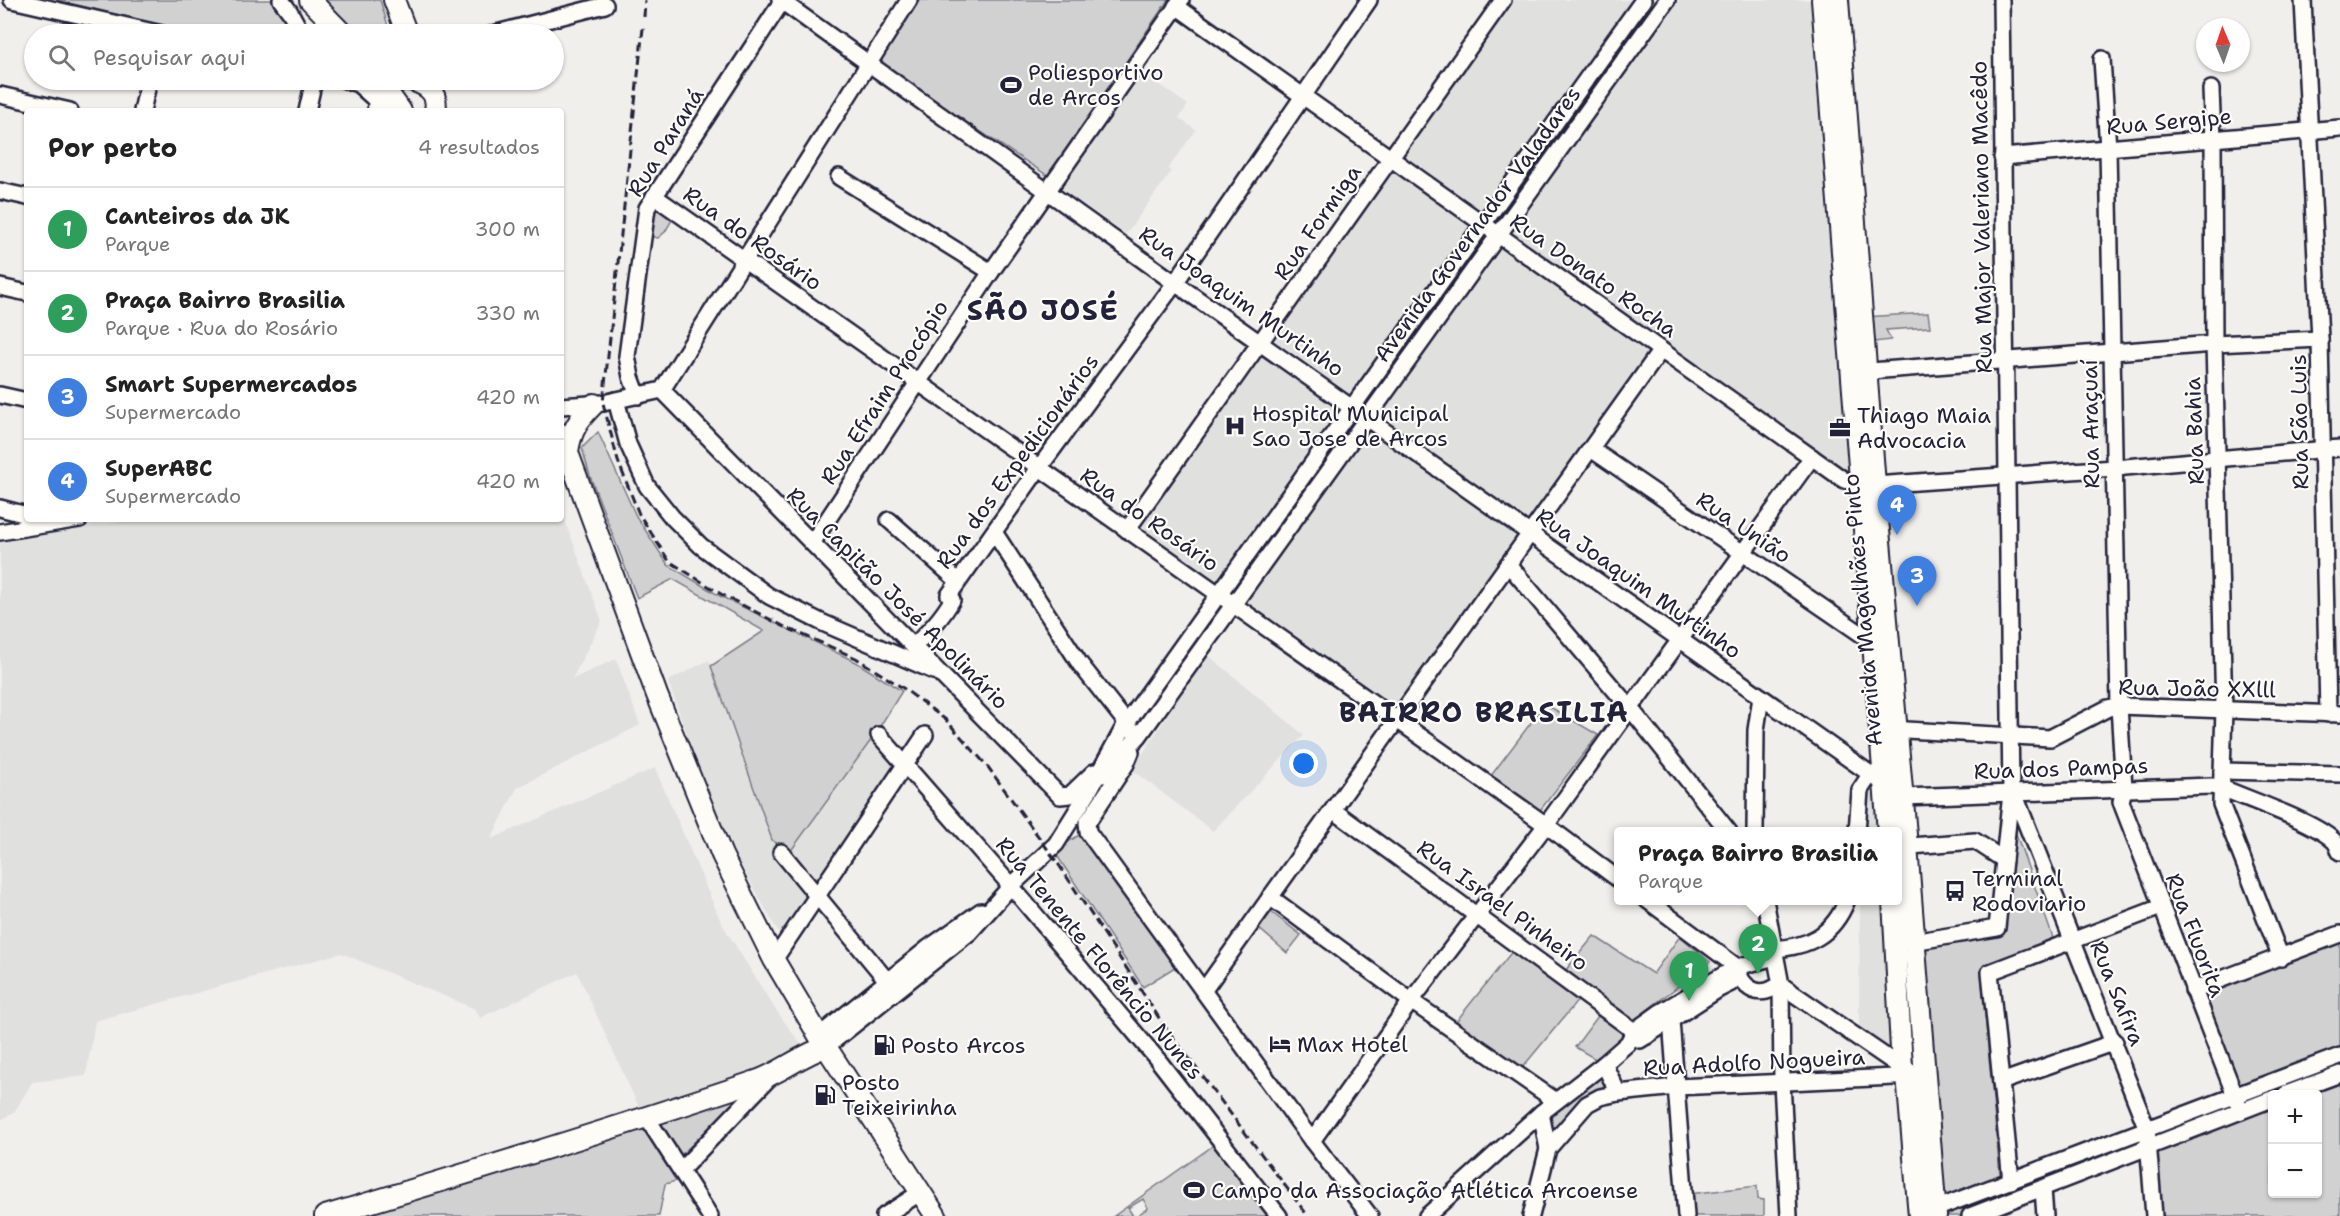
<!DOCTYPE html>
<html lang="pt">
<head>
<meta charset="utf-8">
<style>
  :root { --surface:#fff; --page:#f6f6f6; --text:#222; --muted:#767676; --line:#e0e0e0; --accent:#1a73e8 }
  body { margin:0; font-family:"Shantell Sans",sans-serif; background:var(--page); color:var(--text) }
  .controls { position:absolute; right:18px; bottom:18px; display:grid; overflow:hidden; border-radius:6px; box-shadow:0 2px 4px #0004 }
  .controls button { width:54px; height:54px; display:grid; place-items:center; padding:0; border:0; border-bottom:2px solid var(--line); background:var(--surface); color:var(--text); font:30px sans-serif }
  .compass { position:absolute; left:2196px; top:18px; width:54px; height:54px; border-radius:50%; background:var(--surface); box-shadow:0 2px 4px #0004; rotate:358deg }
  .you { position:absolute; left:1304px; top:764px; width:21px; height:21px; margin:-15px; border:4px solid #fff; border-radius:50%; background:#1a73e8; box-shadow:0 0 0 9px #1a73e833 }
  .badge { display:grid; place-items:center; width:39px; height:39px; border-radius:50%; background:var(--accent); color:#fff; font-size:20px; font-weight:700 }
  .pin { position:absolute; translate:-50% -50px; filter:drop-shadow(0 2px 3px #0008) }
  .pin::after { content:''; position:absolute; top:32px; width:21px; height:18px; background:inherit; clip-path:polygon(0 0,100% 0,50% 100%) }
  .popup { position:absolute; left:1614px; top:827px; width:288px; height:78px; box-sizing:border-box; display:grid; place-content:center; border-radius:6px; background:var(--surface); filter:drop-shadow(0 2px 4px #0005); font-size:20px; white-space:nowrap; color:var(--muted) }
  .popup b { font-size:22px; color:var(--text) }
  .popup::after { content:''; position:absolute; left:50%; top:100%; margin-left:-12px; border:12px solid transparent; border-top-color:var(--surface) }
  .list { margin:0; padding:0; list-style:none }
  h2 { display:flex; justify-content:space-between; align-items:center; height:78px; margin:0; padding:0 24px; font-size:26px }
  h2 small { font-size:20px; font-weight:400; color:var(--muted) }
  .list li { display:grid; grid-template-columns:39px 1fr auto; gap:18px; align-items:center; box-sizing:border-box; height:84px; padding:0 24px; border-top:2px solid var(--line) }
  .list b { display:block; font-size:22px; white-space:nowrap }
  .list p { margin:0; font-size:20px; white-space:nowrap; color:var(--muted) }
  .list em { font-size:20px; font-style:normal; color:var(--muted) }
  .icon { flex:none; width:33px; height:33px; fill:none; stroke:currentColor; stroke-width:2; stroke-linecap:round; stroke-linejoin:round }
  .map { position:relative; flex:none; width:2340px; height:1216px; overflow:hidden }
  .search { position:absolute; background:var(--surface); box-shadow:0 2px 4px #0004; left:24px; top:24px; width:540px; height:66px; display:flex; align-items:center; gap:15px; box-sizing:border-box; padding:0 21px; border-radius:33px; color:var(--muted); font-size:22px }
  .panel { position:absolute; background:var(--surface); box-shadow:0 2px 4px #0004; left:24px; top:108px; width:540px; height:414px; border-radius:6px }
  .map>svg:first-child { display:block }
  .built { fill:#e0e0df }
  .green { fill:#d2d1d1; stroke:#7a7a86; stroke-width:1.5 }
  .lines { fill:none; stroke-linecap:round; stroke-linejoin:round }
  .minor-casing { stroke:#22223b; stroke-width:20 }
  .major-casing { stroke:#22223b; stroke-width:24 }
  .minor { stroke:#fdfcf7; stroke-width:15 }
  .major { stroke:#fdfcf7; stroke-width:20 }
  .rail { stroke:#22223b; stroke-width:3; stroke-dasharray:9 4.5; stroke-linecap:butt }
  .labels { text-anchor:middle; stroke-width:4.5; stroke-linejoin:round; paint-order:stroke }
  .poi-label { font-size:22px; fill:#22223b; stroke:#fdfcf7; text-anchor:start }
  .street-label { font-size:22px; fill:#22223b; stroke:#fdfcf7 }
  .district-label { font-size:28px; font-weight:bold; letter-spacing:1.5px; fill:#22223b; stroke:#fdfcf7 }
</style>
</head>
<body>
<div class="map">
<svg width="2340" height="1216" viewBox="0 0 2340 1216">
  <rect width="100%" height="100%" fill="#f0efec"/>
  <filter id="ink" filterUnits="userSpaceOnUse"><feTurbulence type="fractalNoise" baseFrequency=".0167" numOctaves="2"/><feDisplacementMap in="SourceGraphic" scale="12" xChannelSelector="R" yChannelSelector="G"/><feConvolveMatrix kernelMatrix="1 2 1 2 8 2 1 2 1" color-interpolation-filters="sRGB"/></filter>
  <g filter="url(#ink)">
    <g class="built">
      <polygon points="1507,0 1636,0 1481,216 1396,155"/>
      <polygon points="1671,0 1817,0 1855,474 1849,475 1506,232"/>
      <polygon points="1138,70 1188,105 1179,118 1196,130 1168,169 1171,172 1126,234 1056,185"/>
      <polygon points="1392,164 1472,223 1353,396 1270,337"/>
      <polygon points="1498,240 1651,349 1527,522 1374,413"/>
      <polygon points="1259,349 1343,407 1219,588 1135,528"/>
      <polygon points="1368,426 1522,533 1398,710 1244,604"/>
      <polygon points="561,510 602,621 572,679 616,659 640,725 517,788 491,839 655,768 722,924 773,1006 805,1050 762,1076 641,1112 577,972 480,1018 475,1009 341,953 95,1021 86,1076 32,1082 15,1111 0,1121 0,540 139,519 561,519"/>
      <polygon points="1207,654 1304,735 1213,831 1132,770"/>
      <polygon points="709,660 772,840 783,848 813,894 783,940 735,855 697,763 668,681"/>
      <polygon points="874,736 902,764 816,889 790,852"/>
      <polygon points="1871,784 1880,788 1883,831 1863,832 1865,794"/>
      <polygon points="1860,901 1887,901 1898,1059 1859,1027"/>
    </g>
    <g class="green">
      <polygon points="56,0 273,0 288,22 293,34 200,34"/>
      <polygon points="325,0 380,0 388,26 374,34 359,34"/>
      <polygon points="914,0 1168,0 1048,176 874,61"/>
      <polygon points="654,205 673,218 665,232 658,238 649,236"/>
      <polygon points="1928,313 1930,327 1886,330 1891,340 1866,343 1864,317"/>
      <polygon points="598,432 636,516 668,565 720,596 856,662 902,691 874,736 790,852 772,840 711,666 764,631 673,579 637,598 590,476 582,448"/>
      <polygon points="1545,704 1598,735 1538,813 1490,777"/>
      <polygon points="2014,828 2053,938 1981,971 2000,1175 1935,1200 1920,949 2004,934"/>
      <polygon points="1079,835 1175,967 1143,987 1054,851"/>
      <polygon points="1267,909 1301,935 1287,953 1256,926"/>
      <polygon points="1594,936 1653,974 1680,936 1710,962 1630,1023 1565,971"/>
      <polygon points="2340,943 2340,1049 2237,1088 2204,996"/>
      <polygon points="1518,944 1584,993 1517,1074 1450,1029"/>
      <polygon points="1604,1008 1634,1031 1604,1064 1618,1093 1598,1098 1548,1149 1541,1113 1604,1064 1575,1047"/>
      <polygon points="2340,1077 2340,1216 2157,1216 2152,1152 2272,1103 2272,1194 2318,1194 2318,1094 2294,1094"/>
      <polygon points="751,1088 681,1155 658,1121"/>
      <polygon points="646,1126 679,1180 665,1184 659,1216 354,1216"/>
      <polygon points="2141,1140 2144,1146 1960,1216 1943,1216"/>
      <polygon points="1214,1145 1271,1216 1136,1216 1148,1208 1143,1199 1128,1208 1133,1216 1114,1216"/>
      <polygon points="1757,1186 1758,1199 1764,1200 1764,1216 1691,1216 1689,1194"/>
    </g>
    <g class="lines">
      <defs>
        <g id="minor">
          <polyline points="12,0 162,34"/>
          <polyline points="281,0 290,12 302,34"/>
          <path d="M780 0 1175 283 1903 797 2211 786 2222 788C2250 800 2312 821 2333 840 2337 843 2338 848 2340 852"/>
          <polyline points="2001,0 2011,793 2004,860"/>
          <polyline points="2303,0 2320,339 2328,714"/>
          <polyline points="1176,6 1844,480 1875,485 2114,468 2340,448"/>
          <polyline points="493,34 605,5"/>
          <polyline points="2102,59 2108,148 2119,706 2124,788 2121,802 2241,1111"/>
          <polyline points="345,80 358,84 378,102"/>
          <polyline points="2211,89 2213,140 2214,344 2224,709 2221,804 2281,958"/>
          <polyline points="0,95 70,111"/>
          <polyline points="142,111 149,80"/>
          <polyline points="307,111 314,80"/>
          <polyline points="2002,157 2340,128"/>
          <polyline points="839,177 991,272"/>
          <polyline points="0,191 27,197"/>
          <polyline points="654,196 1546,825 1618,879"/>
          <polyline points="0,287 27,293"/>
          <polyline points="1858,372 2214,344 2320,339"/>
          <polyline points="662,390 1060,796 1070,795 1094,772"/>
          <polyline points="0,395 27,401"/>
          <polyline points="638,396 631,377 627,356 647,208 783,0"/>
          <polyline points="616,400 628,444 647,486 672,517 701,546 769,596 823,623 934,671"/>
          <polyline points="561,406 603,403 662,390 909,0"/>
          <polyline points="1591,449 1873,642 1879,642"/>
          <polyline points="0,508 27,515"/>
          <polyline points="889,520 958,581"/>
          <polyline points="1127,530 1503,0"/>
          <polyline points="0,532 80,519"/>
          <polyline points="994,532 1080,664 1132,730"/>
          <polyline points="812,543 991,272 1181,0"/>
          <polyline points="1508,564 1630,708 1729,832"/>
          <path d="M914 646C928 632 942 618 952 600L949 595 1039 468 1175 283 1369 0"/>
          <polyline points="1888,729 2050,738 2108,708 2119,706 2340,714"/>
          <polyline points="879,735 1011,886 1158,1060 1279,1216"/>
          <polyline points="1131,752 1126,764 1087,823 1088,832 1312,1141 1370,1216"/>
          <polyline points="2222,771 2340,774"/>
          <polyline points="1103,775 1139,736 1667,0"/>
          <polyline points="2014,793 2147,1129 2154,1216"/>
          <polyline points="1333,810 1634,1031 1647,1036"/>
          <polyline points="1755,832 1756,730 1761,697"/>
          <polyline points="1857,832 1860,790 1870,775"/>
          <polyline points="1898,847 1975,841 2004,860 1997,928 1906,943"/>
          <polyline points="781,852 894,989"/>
          <polyline points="1270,897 1411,1001 1556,1101"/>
          <path d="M1647 900 1737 967C1739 981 1751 995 1767 991 1772 990 1776 986 1781 985L1902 1068 1908 1069"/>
          <polyline points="1765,900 1781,985 1782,1082 1789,1216"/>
          <polyline points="774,960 925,735"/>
          <polyline points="1204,990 1661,350"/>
          <polyline points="2193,990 2340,934"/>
          <polyline points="1671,1020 1686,1216"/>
          <polyline points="819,1036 927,949 981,911"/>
          <polyline points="1640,1040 1719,989 1731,983"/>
          <polyline points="826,1047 969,933 1011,886 1056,844 1089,791 1124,727 1643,0"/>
          <polyline points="1604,1064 1618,1093 1676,1087 1916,1076"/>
          <polyline points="2001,1082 2115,1042"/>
          <polyline points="2286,1094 2340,1074"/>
          <polyline points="1541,1113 1548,1149"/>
          <polyline points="647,1118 710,1216"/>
          <polyline points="1312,1141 1411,1001 1546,825 1812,457"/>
          <polyline points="681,1170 770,1077"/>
          <polyline points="2011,1181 1990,972 2161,907"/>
          <polyline points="2043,1189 2045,1216"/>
          <polyline points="1927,1212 2340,1056"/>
          <polyline points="884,1216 921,1192"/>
          <path d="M1427 1216 1541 1113 1604 1064 1628 1043 1634 1031 1659 1013 1737 967 1775 957 1773 949C1809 947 1833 935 1847 900"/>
          <polyline points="1531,1216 1548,1149 1587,1104 1600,1097 1618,1093"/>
          <polyline points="1970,1216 2272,1099"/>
        </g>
        <g id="major">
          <polyline points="310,0 343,34"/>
          <polyline points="394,0 407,34"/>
          <polyline points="1822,0 1888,832"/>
          <polyline points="1838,0 1875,485 1907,846 1936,1216"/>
          <polyline points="379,80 401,111"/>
          <path d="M411 80C427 85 439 93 435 111"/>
          <path d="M378 111C378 95 386 83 402 80"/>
          <polyline points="561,434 657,695 722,855 774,960 819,1036 936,1216"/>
          <path d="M568 452C571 430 579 419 594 404"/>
          <polyline points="1893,900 1902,1068 1907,1076 1919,1216"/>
          <path d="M325 1216C469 1173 614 1129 756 1081 781 1073 800 1055 826 1047"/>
        </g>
      </defs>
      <use href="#minor" class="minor-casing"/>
      <use href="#major" class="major-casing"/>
      <use href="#minor" class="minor"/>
      <use href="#major" class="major"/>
      <g class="rail">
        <polyline points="644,17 645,0"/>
        <polyline points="643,28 603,403 618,461 639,514 669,561 721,594 785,627 856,658 903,688 946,720 988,767 1059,865 1163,1024 1308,1216"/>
      </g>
    </g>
  </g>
  <defs>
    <symbol id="stadium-bare" viewBox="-9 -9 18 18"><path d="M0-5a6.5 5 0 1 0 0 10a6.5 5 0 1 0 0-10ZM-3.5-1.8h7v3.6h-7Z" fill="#22223b" stroke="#fdfcf7" stroke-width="2.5" paint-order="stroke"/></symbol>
    <symbol id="hospital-bare" viewBox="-9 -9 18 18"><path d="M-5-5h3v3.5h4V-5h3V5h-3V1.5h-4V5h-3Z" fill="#22223b" stroke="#fdfcf7" stroke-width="2.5" paint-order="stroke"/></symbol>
    <symbol id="office-bare" viewBox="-9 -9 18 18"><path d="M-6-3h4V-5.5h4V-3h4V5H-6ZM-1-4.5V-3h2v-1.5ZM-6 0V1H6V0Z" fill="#22223b" stroke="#fdfcf7" stroke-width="2.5" paint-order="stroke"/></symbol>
    <symbol id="bus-bare" viewBox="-9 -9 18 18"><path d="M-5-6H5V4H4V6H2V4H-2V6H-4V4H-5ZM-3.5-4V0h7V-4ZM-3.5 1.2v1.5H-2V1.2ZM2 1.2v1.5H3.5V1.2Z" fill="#22223b" stroke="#fdfcf7" stroke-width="2.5" paint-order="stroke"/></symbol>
    <symbol id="hotel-bare" viewBox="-9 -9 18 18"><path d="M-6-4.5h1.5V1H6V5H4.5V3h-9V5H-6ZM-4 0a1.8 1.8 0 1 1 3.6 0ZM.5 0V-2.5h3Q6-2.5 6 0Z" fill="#22223b" stroke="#fdfcf7" stroke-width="2.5" paint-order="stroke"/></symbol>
    <symbol id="fuel-bare" viewBox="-9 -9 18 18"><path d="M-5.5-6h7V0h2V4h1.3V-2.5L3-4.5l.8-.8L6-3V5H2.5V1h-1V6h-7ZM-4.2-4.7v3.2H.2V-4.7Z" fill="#22223b" stroke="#fdfcf7" stroke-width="2.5" paint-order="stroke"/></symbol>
  </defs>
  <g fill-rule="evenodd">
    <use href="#stadium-bare" x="996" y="70" width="30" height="30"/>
    <use href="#hospital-bare" x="1220" y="411" width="30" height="30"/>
    <use href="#office-bare" x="1825" y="413" width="30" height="30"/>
    <use href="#bus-bare" x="1940" y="876" width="30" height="30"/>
    <use href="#hotel-bare" x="1265" y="1029" width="30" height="30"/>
    <use href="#fuel-bare" x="869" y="1030" width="30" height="30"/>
    <use href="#fuel-bare" x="810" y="1080" width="30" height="30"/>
    <use href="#stadium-bare" x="1179" y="1175" width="30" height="30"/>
  </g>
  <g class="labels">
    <g class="poi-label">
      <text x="1028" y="80">Poliesportivo<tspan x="1028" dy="25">de Arcos</tspan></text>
      <text x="1252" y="421">Hospital Municipal<tspan x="1252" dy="25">Sao Jose de Arcos</tspan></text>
      <text x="1857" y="423">Thiago Maia<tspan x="1857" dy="25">Advocacia</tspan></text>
      <text x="1972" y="886">Terminal<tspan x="1972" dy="25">Rodoviario</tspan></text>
      <text x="1297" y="1052">Max Hotel</text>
      <text x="901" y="1053">Posto Arcos</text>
      <text x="842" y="1090">Posto<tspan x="842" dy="25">Teixeirinha</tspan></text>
      <text x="1211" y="1198">Campo da Associação Atlética Arcoense</text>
    </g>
    <g class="street-label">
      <text transform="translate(2169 121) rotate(-5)" y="8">Rua Sergipe</text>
      <text transform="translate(665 142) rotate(-58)" y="8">Rua Paraná</text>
      <text transform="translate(1981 217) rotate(-91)" y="8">Rua Major Valeriano Macêdo</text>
      <text transform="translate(1317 222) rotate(-55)" y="8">Rua Formiga</text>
      <text transform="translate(1477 224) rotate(-54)" y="8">Avenida Governador Valadares</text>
      <text transform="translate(753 238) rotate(35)" y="8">Rua do Rosário</text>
      <text transform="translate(1594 275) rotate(35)" y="8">Rua Donato Rocha</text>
      <text transform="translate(1242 301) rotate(35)" y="8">Rua Joaquim Murtinho</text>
      <text transform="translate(884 392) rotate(-57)" y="8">Rua Efraim Procópio</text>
      <text transform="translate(2299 422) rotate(-91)" y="8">Rua São Luis</text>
      <text transform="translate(2090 424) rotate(-91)" y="8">Rua Araçuaí</text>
      <text transform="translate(2194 431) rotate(-92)" y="8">Rua Bahia</text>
      <text transform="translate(1017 461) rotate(-54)" y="8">Rua dos Expedicionários</text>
      <text transform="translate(1150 519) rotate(35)" y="8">Rua do Rosário</text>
      <text transform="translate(1744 527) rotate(34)" y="8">Rua União</text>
      <text transform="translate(1639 583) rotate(35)" y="8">Rua Joaquim Murtinho</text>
      <text transform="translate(898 598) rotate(45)" y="8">Rua Capitão José Apolinário</text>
      <text transform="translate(1862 610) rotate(-95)" y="8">Avenida Magalhães Pinto</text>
      <text transform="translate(2197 688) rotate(1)" y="8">Rua João XXlll</text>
      <text transform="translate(2061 768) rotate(-2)" y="8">Rua dos Pampas</text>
      <text transform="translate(1503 905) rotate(36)" y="8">Rua Israel Pinheiro</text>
      <text transform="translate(2196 935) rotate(69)" y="8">Rua Fluorita</text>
      <text transform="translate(1100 958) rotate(50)" y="8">Rua Tenente Florêncio Nunes</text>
      <text transform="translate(2118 993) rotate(68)" y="8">Rua Safira</text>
      <text transform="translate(1754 1062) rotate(-3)" y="8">Rua Adolfo Nogueira</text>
    </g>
    <g class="district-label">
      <text x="1043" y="320">SÃO JOSÉ</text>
      <text x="1484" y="722">BAIRRO BRASILIA</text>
    </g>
  </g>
</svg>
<div class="controls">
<button>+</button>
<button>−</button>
</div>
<svg class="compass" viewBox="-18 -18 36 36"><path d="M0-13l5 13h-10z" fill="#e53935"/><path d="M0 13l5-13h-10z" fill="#767676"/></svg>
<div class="you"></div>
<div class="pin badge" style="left:1689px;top:1001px;background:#2e9e5b">1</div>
<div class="pin badge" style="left:1758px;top:974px;background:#2e9e5b">2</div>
<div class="popup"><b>Praça Bairro Brasilia</b>Parque</div>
<div class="pin badge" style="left:1917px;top:606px;background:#3f7fe0">3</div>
<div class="pin badge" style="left:1897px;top:535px;background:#3f7fe0">4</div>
<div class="search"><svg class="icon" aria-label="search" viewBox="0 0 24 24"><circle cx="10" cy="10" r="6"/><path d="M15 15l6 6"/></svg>Pesquisar aqui</div>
<section class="panel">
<h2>Por perto<small>4 resultados</small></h2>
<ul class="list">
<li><span class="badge" style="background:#2e9e5b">1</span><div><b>Canteiros da JK</b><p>Parque</p></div><em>300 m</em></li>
<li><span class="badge" style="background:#2e9e5b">2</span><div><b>Praça Bairro Brasilia</b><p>Parque · Rua do Rosário</p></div><em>330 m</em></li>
<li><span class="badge" style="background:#3f7fe0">3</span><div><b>Smart Supermercados</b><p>Supermercado</p></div><em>420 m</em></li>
<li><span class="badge" style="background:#3f7fe0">4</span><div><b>SuperABC</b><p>Supermercado</p></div><em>420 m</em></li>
</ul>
</section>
</div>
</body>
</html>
